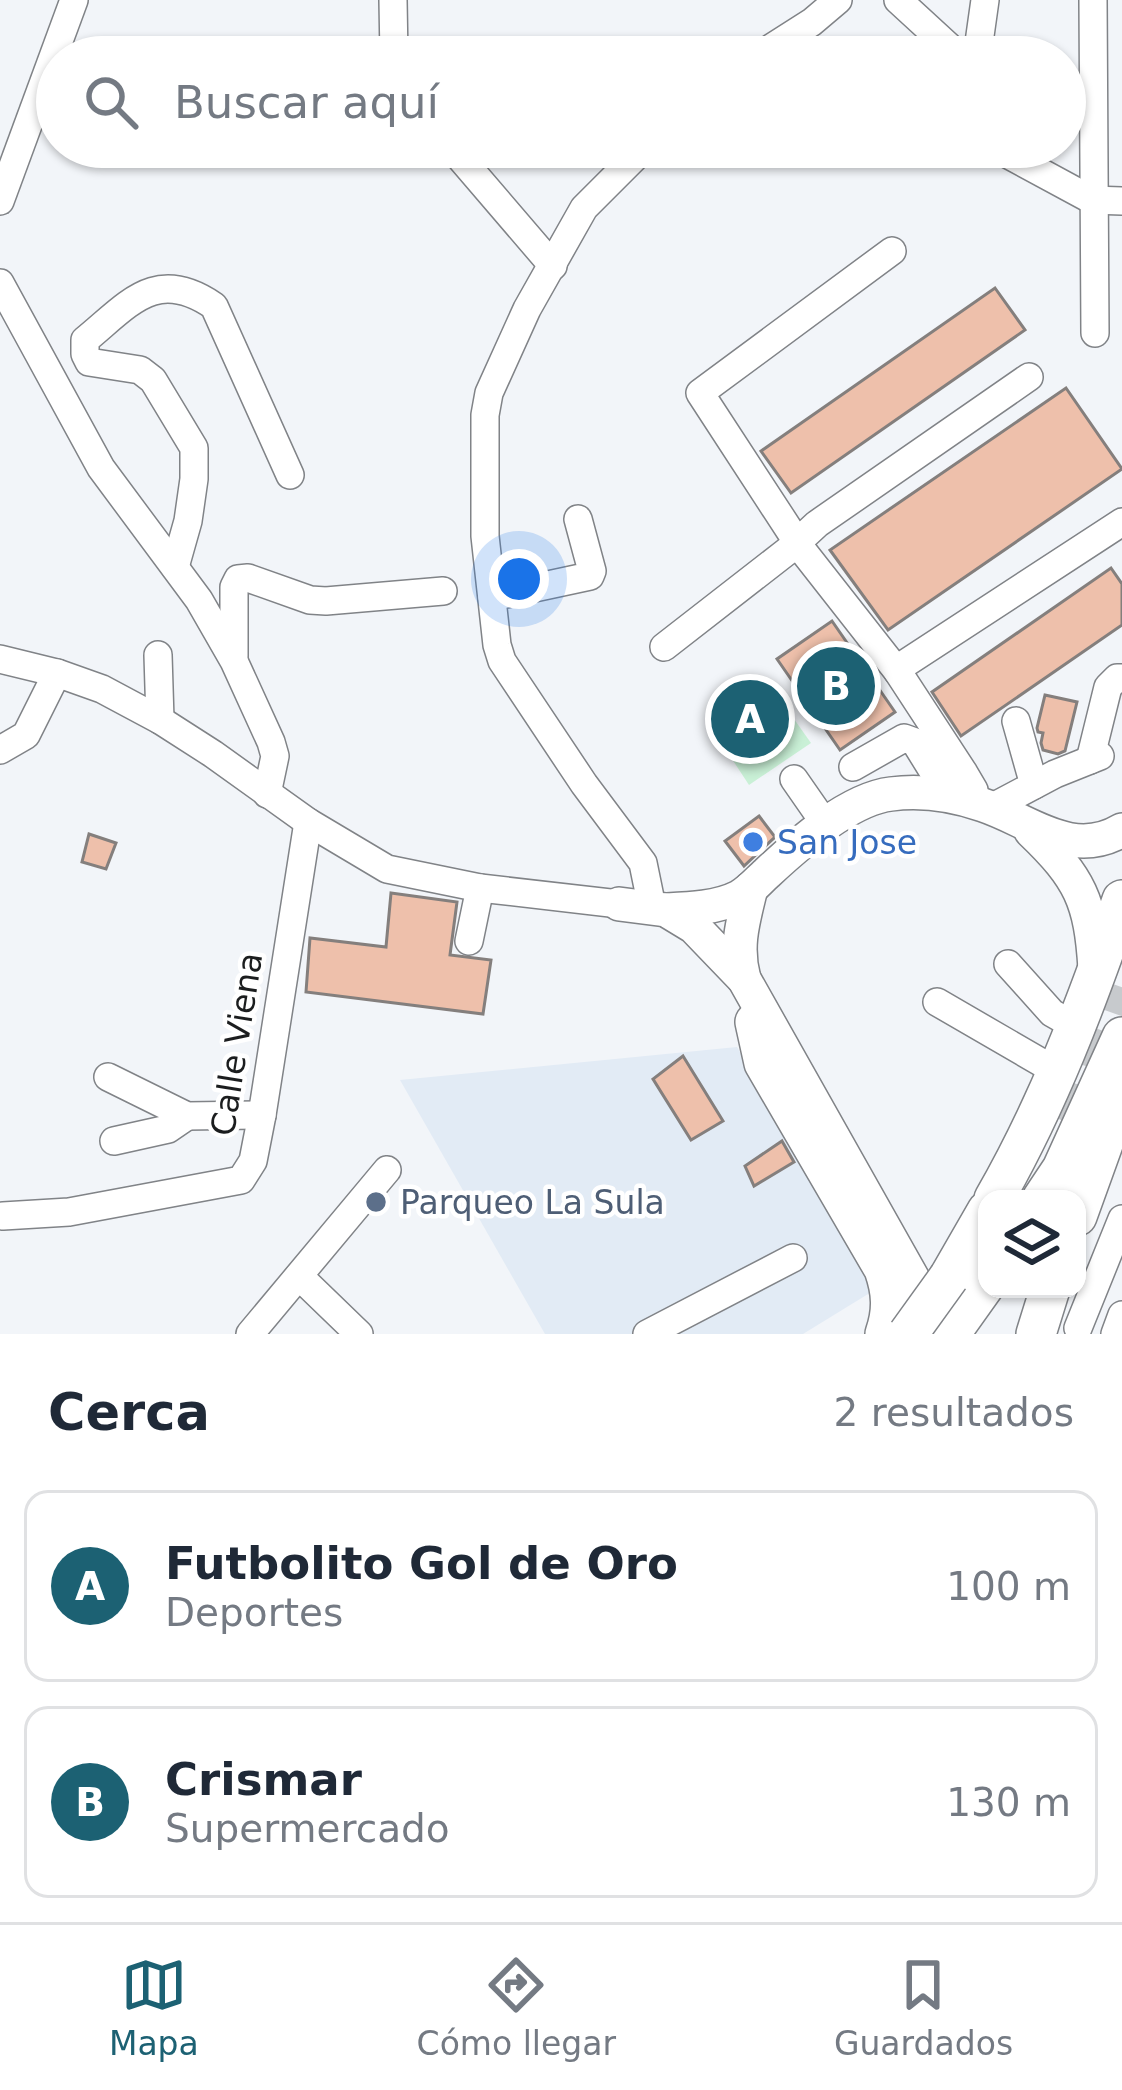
<!DOCTYPE html>
<html lang="es">
<head>
<meta charset="utf-8">
<style>
  :root { --surface:#fff; --page:#f2f2f3; --text:#1f2937; --muted:#747a83; --line:#e0e1e3; --accent:#1c6173 }
  body { margin:0; font-family:"DejaVu Sans",sans-serif; background:var(--page); color:var(--text) }
  .controls { position:absolute; right:36px; bottom:36px; display:grid; overflow:hidden; border-radius:24px; box-shadow:0 3px 9px #0004 }
  .controls button { width:108px; height:108px; display:grid; place-items:center; padding:0; border:0; border-bottom:3px solid var(--line); background:var(--surface); color:var(--text); font:60px sans-serif }
  .you { position:absolute; left:519px; top:579px; width:42px; height:42px; margin:-30px; border:9px solid #fff; border-radius:50%; background:#1a73e8; box-shadow:0 0 0 18px #1a73e833 }
  .badge { display:grid; place-items:center; width:78px; height:78px; border-radius:50%; background:var(--accent); color:#fff; font-size:39px; font-weight:700 }
  .pin { position:absolute; translate:-50% -50%; border:6px solid #fff; box-shadow:0 3px 12px #0006 }
  .list { margin:0; padding:0; list-style:none }
  h2 { display:flex; justify-content:space-between; align-items:center; height:156px; margin:0; padding:0 48px; font-size:51px }
  h2 small { font-size:39px; font-weight:400; color:var(--muted) }
  .list li { display:grid; grid-template-columns:78px 1fr auto; gap:36px; align-items:center; box-sizing:border-box; height:192px; margin:0 24px 24px; padding:0 24px; border:3px solid var(--line); border-radius:24px }
  .list b { display:block; font-size:45px; white-space:nowrap }
  .list p { margin:0; font-size:39px; white-space:nowrap; color:var(--muted) }
  .list em { font-size:39px; font-style:normal; color:var(--muted) }
  .icon { flex:none; width:66px; height:66px; fill:none; stroke:currentColor; stroke-width:2; stroke-linecap:round; stroke-linejoin:round }
  .map { position:relative; flex:none; width:1122px; height:1334px; overflow:hidden }
  .search { position:absolute; background:var(--surface); box-shadow:0 3px 9px #0004; left:36px; right:36px; top:36px; height:132px; display:flex; align-items:center; gap:30px; box-sizing:border-box; padding:0 42px; border-radius:66px; color:var(--muted); font-size:45px }
  .sheet { height:588px; background:var(--surface) }
  nav { display:flex; justify-content:space-around; align-items:center; box-sizing:border-box; height:168px; border-top:3px solid var(--line); background:var(--surface); font-size:33px; color:var(--muted) }
  nav a { display:grid; justify-items:center; gap:6px }
  nav .on { color:var(--accent) }
  .map>svg:first-child { display:block }
  .built { fill:#e2ebf5 }
  .green { fill:#c9f0d6 }
  .building { fill:#eec0ab; stroke:#847f7d; stroke-width:3 }
  .lines { fill:none; stroke-linecap:round; stroke-linejoin:round }
  .highway-tunnel { stroke:#c7cacd; stroke-width:39; stroke-dasharray:39 20; stroke-linecap:butt }
  .minor-casing { stroke:#808387; stroke-width:30 }
  .major-casing { stroke:#808387; stroke-width:36 }
  .highway-casing { stroke:#808387; stroke-width:42 }
  .minor { stroke:#fff; stroke-width:27 }
  .major { stroke:#fff; stroke-width:33 }
  .highway { stroke:#fff; stroke-width:39 }
  .highway-bridge-casing { stroke:#808387; stroke-width:42; stroke-linecap:butt }
  .highway-bridge { stroke:#fff; stroke-width:39 }
  .shop-dot { fill:#3f7fe0; stroke:#fff; stroke-width:4.5 }
  .service-dot { fill:#5c6f8a; stroke:#fff; stroke-width:4.5 }
  .labels { text-anchor:middle; stroke-width:9; stroke-linejoin:round; paint-order:stroke }
  .shop-label { font-size:33px; fill:#366cbe; stroke:#fff; text-anchor:start }
  .street-label { font-size:33px; fill:#1b1d1e; stroke:#fff }
  .service-label { font-size:33px; fill:#4e5e75; stroke:#fff; text-anchor:start }
</style>
</head>
<body>
<div class="map">
<svg width="1122" height="1334" viewBox="0 0 1122 1334">
  <rect width="100%" height="100%" fill="#f2f5f9"/>
  <polygon class="built" points="737,1047 873,1291 803,1334 545,1334 400,1080"/>
  <polygon class="green" points="789,712 811,743 749,785 728,753"/>
  <g class="building">
    <polygon points="995,288 1025,330 791,493 761,451"/>
    <polygon points="1066,388 1122,469 888,630 830,550"/>
    <polygon points="1111,568 1122,584 1122,625 961,736 932,692"/>
    <polygon points="832,621 895,712 840,750 777,659"/>
    <polygon points="1045,695 1077,702 1065,751 1058,754 1043,750 1041,743 1043,733 1038,732 1037,728"/>
    <polygon points="759,816 775,837 744,866 725,841"/>
    <polygon points="89,834 116,843 106,869 82,862"/>
    <polygon points="391,893 457,902 450,955 491,960 483,1014 306,992 310,938 386,947"/>
    <polygon points="683,1056 723,1121 691,1140 653,1079"/>
    <polygon points="782,1141 794,1162 754,1186 745,1166"/>
  </g>
  <g class="lines">
    <g class="highway-tunnel">
      <polyline points="1067,1122 1116,985"/>
      <polyline points="1024,1296 1026,1289"/>
    </g>
    <defs>
      <g id="minor">
        <polyline points="393,0 394,57"/>
        <polyline points="898,0 960,57"/>
        <polyline points="1093,0 1095,333"/>
        <polyline points="757,57 812,22 838,0"/>
        <polyline points="977,57 985,0"/>
        <polyline points="451,147 553,266"/>
        <polyline points="645,147 584,208 527,309 489,393 485,415 485,536 497,645 502,661 584,784 643,863 652,907"/>
        <polyline points="994,147 1092,200 1122,201"/>
        <polyline points="0,201 74,0"/>
        <polyline points="892,251 700,393 803,551 898,672 964,773 974,790 975,803"/>
        <polyline points="0,283 101,468 199,600 234,661 271,742 275,756 267,794"/>
        <path d="M175 567 188 521 194 479V448L153 380 140 370 89 362 85 354V340C129 304 156 266 214 306L290 475"/>
        <polyline points="492,597 590,576 592,571 578,519"/>
        <polyline points="664,647 790,549 817,524 1029,377"/>
        <polyline points="158,655 160,720"/>
        <polyline points="234,656 234,587 238,579 248,578 310,600 326,601 443,591"/>
        <polyline points="0,659 57,673 102,689 160,720 213,754 308,822 387,869 480,888 619,904"/>
        <polyline points="898,672 906,663 1122,522"/>
        <polyline points="1016,721 1034,785"/>
        <polyline points="0,750 26,735 57,673"/>
        <polyline points="1090,760 1108,687 1117,678 1122,678"/>
        <polyline points="853,767 904,738 915,742 949,797"/>
        <polyline points="794,779 826,825"/>
        <polyline points="991,808 1055,774 1100,756"/>
        <polyline points="469,941 480,888"/>
        <polyline points="1008,964 1052,1013 1075,1026"/>
        <polyline points="937,1002 1056,1071"/>
        <polyline points="108,1077 187,1116 262,1115"/>
        <polyline points="114,1141 168,1129 187,1116"/>
        <polyline points="3,1216 69,1212 241,1180 253,1161 262,1115 308,822"/>
        <polyline points="299,1276 359,1334"/>
        <polyline points="1078,1328 1122,1219"/>
        <polyline points="250,1334 387,1170"/>
        <polyline points="647,1334 793,1258"/>
        <polyline points="1115,1334 1122,1315"/>
      </g>
      <g id="major">
        <path d="M1031 831C1080 878 1091 901 1095 969"/>
        <polyline points="619,904 666,910 694,927 744,979 939,1325"/>
        <path d="M666 910C690 909 717 908 739 897 750 891 758 881 767 873 798 844 849 799 891 794 922 790 954 795 983 805 1031 821 1072 860 1122 830"/>
        <path d="M744 979C735 946 743 921 751 888"/>
      </g>
      <g id="highway">
        <path d="M755 1022 764 1063 884 1269C892 1292 893 1311 885 1334"/>
        <path d="M994 1199C1048 1105 1087 1002 1122 900"/>
        <polyline points="1042,1199 1062,1169 1122,1037"/>
        <polyline points="1077,1216 1120,1097"/>
        <polyline points="949,1277 987,1211"/>
        <polyline points="950,1334 987,1282"/>
        <polyline points="1036,1334 1050,1289"/>
      </g>
    </defs>
    <use href="#minor" class="minor-casing"/>
    <use href="#major" class="major-casing"/>
    <use href="#highway" class="highway-casing"/>
    <use href="#minor" class="minor"/>
    <use href="#major" class="major"/>
    <use href="#highway" class="highway"/>
    <defs>
      <polyline id="highway-bridge" points="908,1334 949,1277"/>
    </defs>
    <use href="#highway-bridge" class="highway-bridge-casing"/>
    <use href="#highway-bridge" class="highway-bridge"/>
  </g>
  <circle class="shop-dot" cx="753" cy="842" r="12"/>
  <circle class="service-dot" cx="376" cy="1202" r="12"/>
  <g class="labels">
    <g class="shop-label">
      <text x="777" y="854">San Jose</text>
    </g>
    <g class="street-label">
      <text transform="translate(236 1044) rotate(-81)" y="12">Calle Viena</text>
    </g>
    <g class="service-label">
      <text x="400" y="1214">Parqueo La Sula</text>
    </g>
  </g>
</svg>
<div class="controls">
<button><svg class="icon" aria-label="layers" viewBox="0 0 24 24"><path d="M12 4l9 5-9 5-9-5zM3 14l9 5 9-5"/></svg></button>
</div>
<div class="you"></div>
<div class="pin badge" style="left:750px;top:719px">A</div>
<div class="pin badge" style="left:836px;top:686px">B</div>
<div class="search"><svg class="icon" aria-label="search" viewBox="0 0 24 24"><circle cx="10" cy="10" r="6"/><path d="M15 15l6 6"/></svg>Buscar aquí</div>
</div>
<section class="sheet">
<h2>Cerca<small>2 resultados</small></h2>
<ul class="list">
<li><span class="badge">A</span><div><b>Futbolito Gol de Oro</b><p>Deportes</p></div><em>100 m</em></li>
<li><span class="badge">B</span><div><b>Crismar</b><p>Supermercado</p></div><em>130 m</em></li>
</ul>
</section>
<nav>
<a class="on"><svg class="icon" aria-label="map" viewBox="0 0 24 24"><path d="M3 6l6-2 6 2 6-2v14l-6 2-6-2-6 2zM9 4v14M15 6v14"/></svg>Mapa</a>
<a><svg class="icon" aria-label="directions" viewBox="0 0 24 24"><path d="M12 3l9 9-9 9-9-9zM9 14v-3h6M13 9l2 2-2 2"/></svg>Cómo llegar</a>
<a><svg class="icon" aria-label="saved" viewBox="0 0 24 24"><path d="M7 4h10v16l-5-4-5 4z"/></svg>Guardados</a>
</nav>
</body>
</html>
